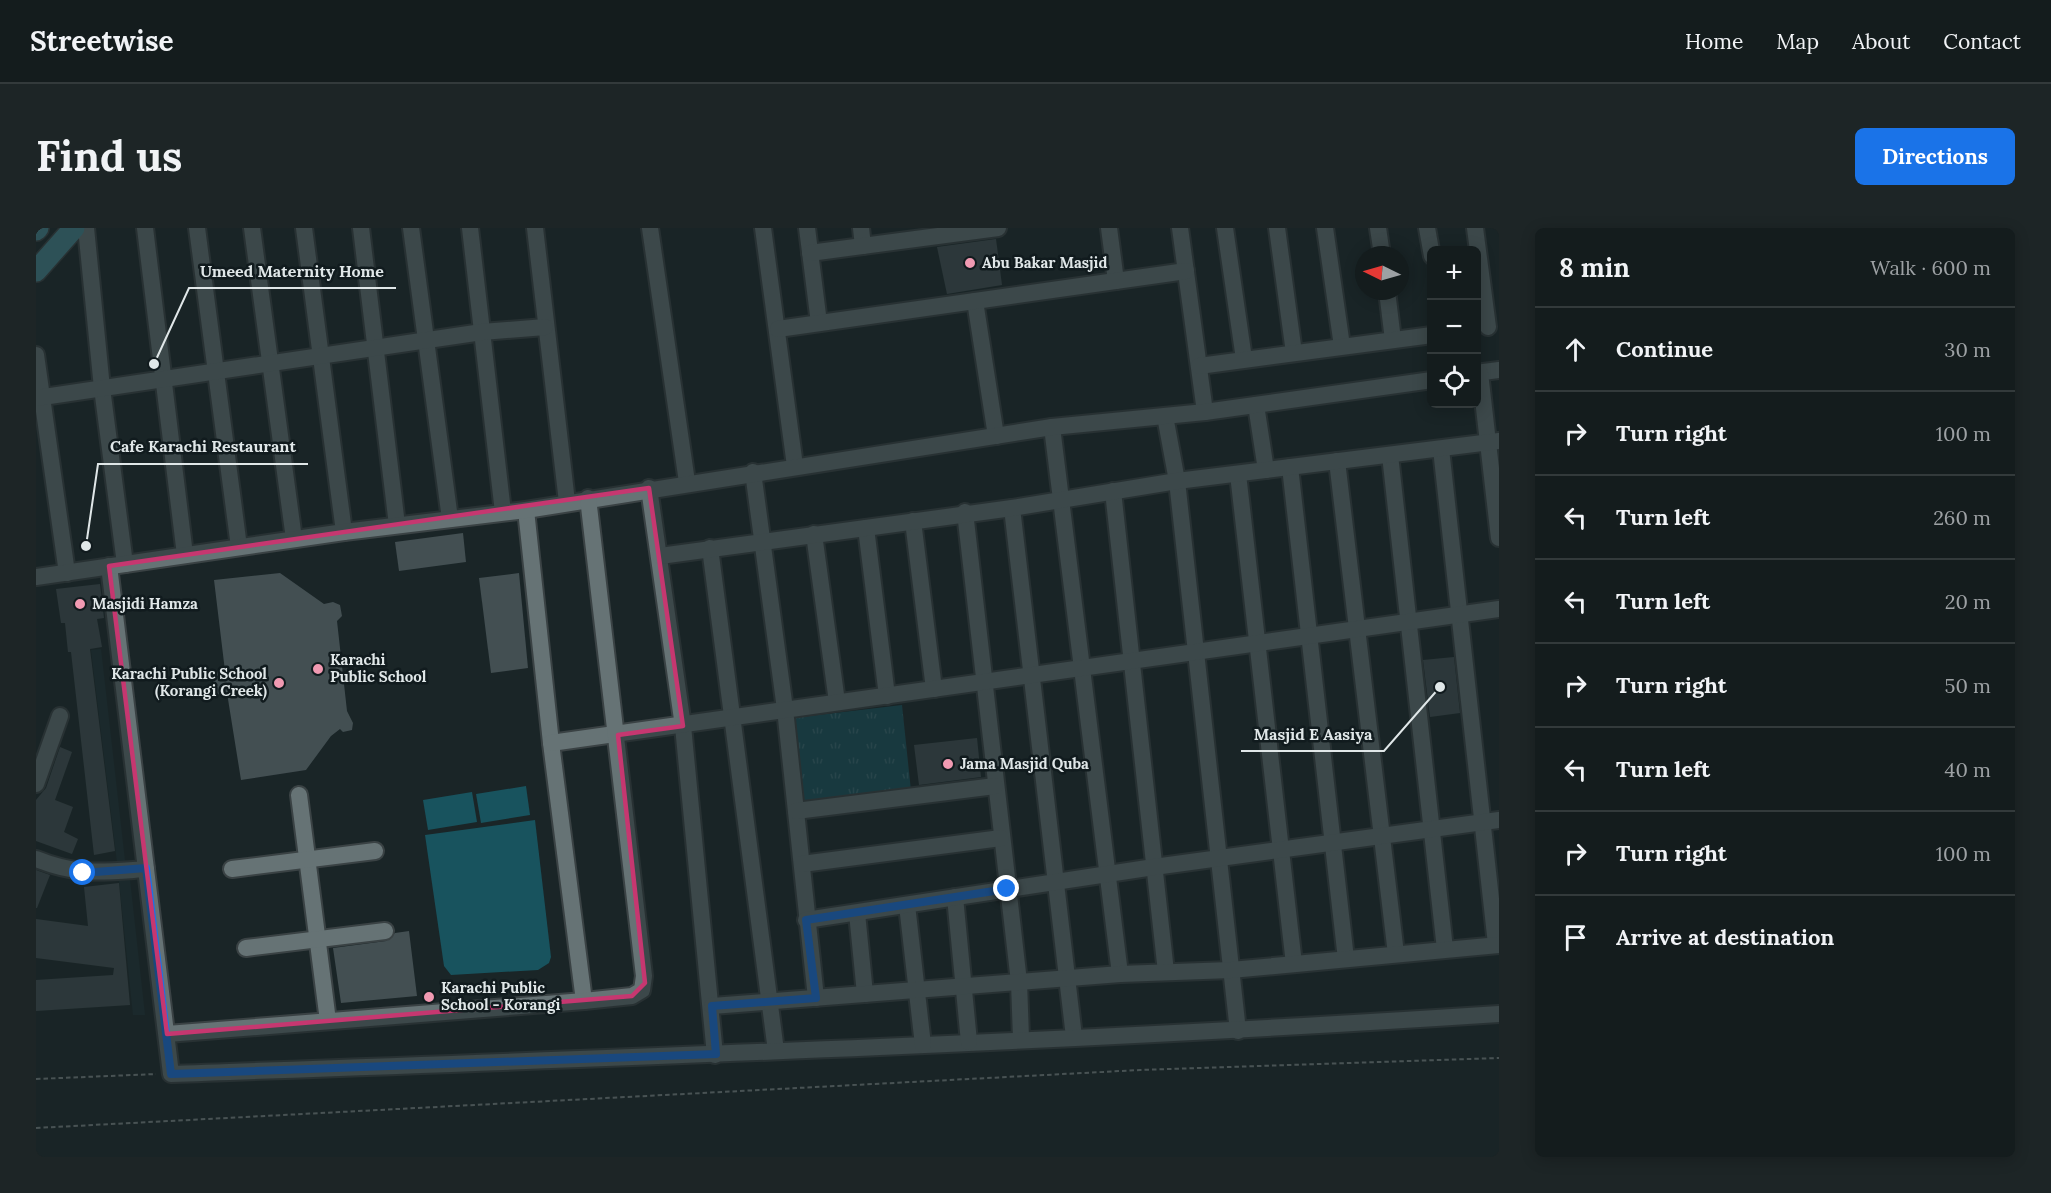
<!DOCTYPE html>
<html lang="en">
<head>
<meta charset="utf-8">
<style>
  :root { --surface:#141c1d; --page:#1d2526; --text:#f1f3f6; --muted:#9da1a4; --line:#333a3b; --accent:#1a73e8 }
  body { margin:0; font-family:Lora,serif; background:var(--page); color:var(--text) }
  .controls { position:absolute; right:18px; top:18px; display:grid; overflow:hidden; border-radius:9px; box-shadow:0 3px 15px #0003 }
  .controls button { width:54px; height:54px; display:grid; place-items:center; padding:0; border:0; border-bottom:2px solid var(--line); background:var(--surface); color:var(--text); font:30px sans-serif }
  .compass { position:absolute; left:1319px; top:18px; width:54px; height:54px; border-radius:50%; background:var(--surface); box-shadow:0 3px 15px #0003; rotate:275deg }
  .stop { position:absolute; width:18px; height:18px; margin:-14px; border:4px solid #1a73e8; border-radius:50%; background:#fff }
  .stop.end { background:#1a73e8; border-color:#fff; box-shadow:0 2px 6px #0008 }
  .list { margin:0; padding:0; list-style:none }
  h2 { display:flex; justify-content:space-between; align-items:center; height:78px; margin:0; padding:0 24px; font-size:26px }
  h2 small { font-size:20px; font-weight:400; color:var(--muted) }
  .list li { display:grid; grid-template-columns:39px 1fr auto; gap:18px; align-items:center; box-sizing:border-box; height:84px; padding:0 24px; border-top:2px solid var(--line) }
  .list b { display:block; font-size:22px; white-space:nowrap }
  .list em { font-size:20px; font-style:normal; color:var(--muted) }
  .icon { flex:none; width:33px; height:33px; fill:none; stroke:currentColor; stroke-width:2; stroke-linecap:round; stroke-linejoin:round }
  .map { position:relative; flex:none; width:1463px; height:929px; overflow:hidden; border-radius:9px }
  header { display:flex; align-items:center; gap:36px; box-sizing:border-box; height:84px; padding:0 30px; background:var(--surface); border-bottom:2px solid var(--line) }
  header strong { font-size:28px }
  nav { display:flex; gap:33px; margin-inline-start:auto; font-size:21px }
  .intro { display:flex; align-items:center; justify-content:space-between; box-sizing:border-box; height:144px; padding:0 36px }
  h1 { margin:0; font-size:42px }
  .button { padding:15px 27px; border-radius:9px; background:var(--accent); color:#fff; font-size:21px; font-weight:700 }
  main { display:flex; gap:36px; padding:0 36px }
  aside { flex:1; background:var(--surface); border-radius:9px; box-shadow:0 3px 15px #0003 }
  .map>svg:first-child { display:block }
  .built { fill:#1d3034 }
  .green { fill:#18535e }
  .park { fill:url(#park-tufts) }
  .building { fill:#434f52 }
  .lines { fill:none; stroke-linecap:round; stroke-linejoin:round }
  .minor-casing { stroke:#3a4244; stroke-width:20 }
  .major-casing { stroke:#3a4244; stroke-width:24 }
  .path { stroke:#818a8b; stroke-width:2; stroke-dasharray:4.5 3; stroke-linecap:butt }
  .minor { stroke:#667375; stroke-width:16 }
  .major { stroke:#468793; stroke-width:21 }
  .route { stroke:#1a73e8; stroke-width:8 }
  .marked { fill:none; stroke:#c63770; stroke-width:4.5; stroke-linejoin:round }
  .poi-dot { fill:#f19ab2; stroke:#111b1e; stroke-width:2 }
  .labels { text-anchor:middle; stroke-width:5; stroke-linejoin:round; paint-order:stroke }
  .poi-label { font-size:15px; font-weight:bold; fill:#e0e7e8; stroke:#111b1e; text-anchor:start }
  .leader { fill:none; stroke:#e0e7e8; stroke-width:2 }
  .callout-dot { fill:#e0e7e8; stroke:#111b1e; stroke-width:2 }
  .callout-label { font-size:16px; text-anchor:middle; font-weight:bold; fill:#e0e7e8; stroke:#111b1e; stroke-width:5; stroke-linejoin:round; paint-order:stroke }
</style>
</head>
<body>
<header>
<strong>Streetwise</strong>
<nav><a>Home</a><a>Map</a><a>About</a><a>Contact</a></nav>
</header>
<div class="intro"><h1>Find us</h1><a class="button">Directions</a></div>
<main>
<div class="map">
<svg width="1463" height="929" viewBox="0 0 1463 929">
  <defs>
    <pattern id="park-tufts" width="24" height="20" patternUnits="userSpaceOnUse" patternTransform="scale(1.5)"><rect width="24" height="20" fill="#18535e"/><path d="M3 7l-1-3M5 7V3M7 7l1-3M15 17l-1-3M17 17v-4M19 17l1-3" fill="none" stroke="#396c75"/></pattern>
  </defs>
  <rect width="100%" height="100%" fill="#1a2527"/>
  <g class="built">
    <polygon points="65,421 89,633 81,634 55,422"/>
    <polygon points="94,652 109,787 97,787 83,653"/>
  </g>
  <g class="green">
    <polygon points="490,558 494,587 445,595 440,566"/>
    <polygon points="436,564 441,594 392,602 387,572"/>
    <polygon points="499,592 515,729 513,735 502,742 415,747 408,738 389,607"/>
  </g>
  <polygon class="park" points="866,477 875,563 766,576 757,490"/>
  <g class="building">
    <polygon points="960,11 966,57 911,66 901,19"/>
    <polygon points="427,305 430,334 363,343 359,314"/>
    <polygon points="244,345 288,376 297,374 304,377 306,388 301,393 311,483 317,495 316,502 307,504 304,501 295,508 270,542 205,552 191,465 179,467 176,444 189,443 178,352"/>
    <polygon points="483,345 492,440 455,445 443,350"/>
    <polygon points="64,356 68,390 61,391 66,419 54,421 79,623 58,627 35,424 32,424 29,395 25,395 20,361"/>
    <polygon points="1418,429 1424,485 1394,489 1387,432"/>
    <polygon points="941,510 945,549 883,557 878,517"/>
    <polygon points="24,519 36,524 19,572 37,579 28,604 42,611 36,626 0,613 0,572 10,560"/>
    <polygon points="0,642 14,647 1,680 0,680"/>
    <polygon points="83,655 94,777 0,783 0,752 77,747 78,740 0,730 0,691 52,698 48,659"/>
    <polygon points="373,703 381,768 305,775 297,720 350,713 359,705"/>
  </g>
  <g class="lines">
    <defs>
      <g id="minor">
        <polyline points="50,0 66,160 89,336"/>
        <polyline points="109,0 149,327"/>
        <polyline points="161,0 203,319"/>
        <polyline points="216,0 258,311"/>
        <polyline points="268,0 308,304"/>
        <polyline points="325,0 361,297"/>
        <polyline points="375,0 414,291"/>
        <polyline points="434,0 467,284"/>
        <polyline points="499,0 531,274"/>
        <polyline points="614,0 651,254"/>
        <polyline points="727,0 759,238"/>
        <polyline points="771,0 783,95"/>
        <polyline points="825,0 827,18"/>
        <polyline points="1073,0 1080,53"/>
        <polyline points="1144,0 1169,184"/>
        <polyline points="1189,0 1208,131"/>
        <polyline points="1241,0 1258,125"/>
        <polyline points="1289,0 1306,118"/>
        <polyline points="1342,0 1346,27"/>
        <polyline points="1391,0 1396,28"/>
        <polyline points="1439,0 1452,99"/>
        <polyline points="774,25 962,0"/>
        <polyline points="1351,63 1357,112"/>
        <polyline points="939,73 960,208"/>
        <polyline points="742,101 1150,43"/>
        <polyline points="0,127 31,345"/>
        <polyline points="1163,138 1396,107"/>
        <polyline points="1440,145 1463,142"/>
        <polyline points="1444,145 1463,310"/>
        <polyline points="0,170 446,104 509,99"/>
        <polyline points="1220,177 1230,242"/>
        <polyline points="1129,188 1141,253 1202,803"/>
        <polyline points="1016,199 1084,746"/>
        <polyline points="1405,221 1460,716"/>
        <polyline points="1354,227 1409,721"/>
        <polyline points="1301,233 1360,726"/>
        <polyline points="1254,239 1310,731"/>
        <polyline points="717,244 749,481 780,770"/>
        <polyline points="1202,246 1258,736"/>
        <polyline points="613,260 647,498 679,827"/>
        <polyline points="1077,263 1130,744"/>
        <polyline points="976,280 1038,809"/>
        <polyline points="490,282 515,515 548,773"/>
        <polyline points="929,284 983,754 985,810"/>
        <polyline points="877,293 898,461"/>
        <polyline points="830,300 851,468"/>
        <polyline points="778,306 801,474"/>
        <polyline points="674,320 740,823"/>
        <polyline points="624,328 976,280 1141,253 1463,213"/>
        <path d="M73 338 135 846C578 830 1021 815 1463 786"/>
        <polyline points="0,349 308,304 490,282 1016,199 1169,184 1396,152"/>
        <polyline points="515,515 1463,381"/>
        <polyline points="0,556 24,488"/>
        <polyline points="263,567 292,793"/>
        <polyline points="760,583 959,558"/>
        <path d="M0 631C42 648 66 644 110 641"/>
        <polyline points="766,636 965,610"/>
        <polyline points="196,641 339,623"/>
        <polyline points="919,669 933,814"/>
        <polyline points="871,677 887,817"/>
        <polyline points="821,685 829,766"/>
        <polyline points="770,692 1118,639 1463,592"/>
        <polyline points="210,720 349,703"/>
        <polyline points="676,778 1084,746 1195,742 1463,717"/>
        <polyline points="131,806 548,773 596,768 606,762 608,748 552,270"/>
      </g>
      <g id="major">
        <polyline points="0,2 2,0"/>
        <polyline points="0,43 38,0"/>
      </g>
    </defs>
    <use href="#minor" class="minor-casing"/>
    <use href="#major" class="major-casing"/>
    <g class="path">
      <polyline points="0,851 120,846"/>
      <polyline points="0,900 1104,842 1463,830"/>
    </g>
    <use href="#minor" class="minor"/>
    <use href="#major" class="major"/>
  </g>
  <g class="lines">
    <polyline class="route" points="47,645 110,640 135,846 680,826 676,778 780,770 770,692 971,661"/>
  </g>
  <path d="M0 0H1463V929H0ZM613 260 647 498 582 507 609 755 596 768 131 806 73 338Z" fill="#1a2527" fill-opacity=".55" fill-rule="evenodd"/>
  <path class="marked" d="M613 260 647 498 582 507 609 755 596 768 131 806 73 338Z"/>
  <g class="poi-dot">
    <circle cx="934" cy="35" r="6"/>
    <circle cx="44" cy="376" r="6"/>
    <circle cx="282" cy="441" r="6"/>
    <circle cx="243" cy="455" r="6"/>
    <circle cx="912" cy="536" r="6"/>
    <circle cx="393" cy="769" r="6"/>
  </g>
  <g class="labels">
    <g class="poi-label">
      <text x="946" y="40">Abu Bakar Masjid</text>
      <text x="56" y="381">Masjidi Hamza</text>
      <text x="294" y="437">Karachi<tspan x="294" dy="17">Public School</tspan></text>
      <text x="231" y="451" text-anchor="end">Karachi Public School<tspan x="231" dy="17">(Korangi Creek)</tspan></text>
      <text x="924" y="541">Jama Masjid Quba</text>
      <text x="405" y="765">Karachi Public<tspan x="405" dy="17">School - Korangi</tspan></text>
    </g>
  </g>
  <path class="leader" d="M118 136L153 60H360M50 318L62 236H272M1404 459L1348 523H1205"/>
  <g class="callout-dot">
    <circle cx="118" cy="136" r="6"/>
    <circle cx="50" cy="318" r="6"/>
    <circle cx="1404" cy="459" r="6"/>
  </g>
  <g class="callout-label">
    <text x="256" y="49">Umeed Maternity Home</text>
    <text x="167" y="224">Cafe Karachi Restaurant</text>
    <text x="1277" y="512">Masjid E Aasiya</text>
  </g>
</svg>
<div class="controls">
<button>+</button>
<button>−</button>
<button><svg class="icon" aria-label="locate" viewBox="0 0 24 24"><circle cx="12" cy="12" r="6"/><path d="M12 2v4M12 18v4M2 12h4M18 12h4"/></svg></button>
</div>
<svg class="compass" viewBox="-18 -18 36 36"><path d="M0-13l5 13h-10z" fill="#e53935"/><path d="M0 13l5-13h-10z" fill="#9da1a4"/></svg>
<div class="stop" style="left:47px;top:645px"></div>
<div class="stop end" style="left:971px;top:661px"></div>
</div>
<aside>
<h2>8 min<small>Walk · 600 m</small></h2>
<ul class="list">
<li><svg class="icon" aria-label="ahead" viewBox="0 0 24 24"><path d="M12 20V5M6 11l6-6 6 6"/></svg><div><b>Continue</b></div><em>30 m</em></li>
<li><svg class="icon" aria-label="right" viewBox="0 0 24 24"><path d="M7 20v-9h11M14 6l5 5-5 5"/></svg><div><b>Turn right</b></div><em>100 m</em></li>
<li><svg class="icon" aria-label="left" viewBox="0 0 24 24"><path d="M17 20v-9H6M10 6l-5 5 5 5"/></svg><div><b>Turn left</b></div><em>260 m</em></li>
<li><svg class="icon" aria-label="left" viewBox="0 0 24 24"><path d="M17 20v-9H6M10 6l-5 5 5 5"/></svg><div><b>Turn left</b></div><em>20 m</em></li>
<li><svg class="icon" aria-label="right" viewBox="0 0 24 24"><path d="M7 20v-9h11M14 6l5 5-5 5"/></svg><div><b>Turn right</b></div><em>50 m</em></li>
<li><svg class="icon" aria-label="left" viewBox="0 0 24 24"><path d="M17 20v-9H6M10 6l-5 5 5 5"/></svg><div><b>Turn left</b></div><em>40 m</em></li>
<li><svg class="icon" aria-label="right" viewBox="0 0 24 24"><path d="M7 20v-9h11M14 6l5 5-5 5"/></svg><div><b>Turn right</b></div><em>100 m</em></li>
<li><svg class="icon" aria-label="arrive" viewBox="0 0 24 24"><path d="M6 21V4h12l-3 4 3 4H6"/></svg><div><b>Arrive at destination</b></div></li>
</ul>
</aside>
</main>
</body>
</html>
